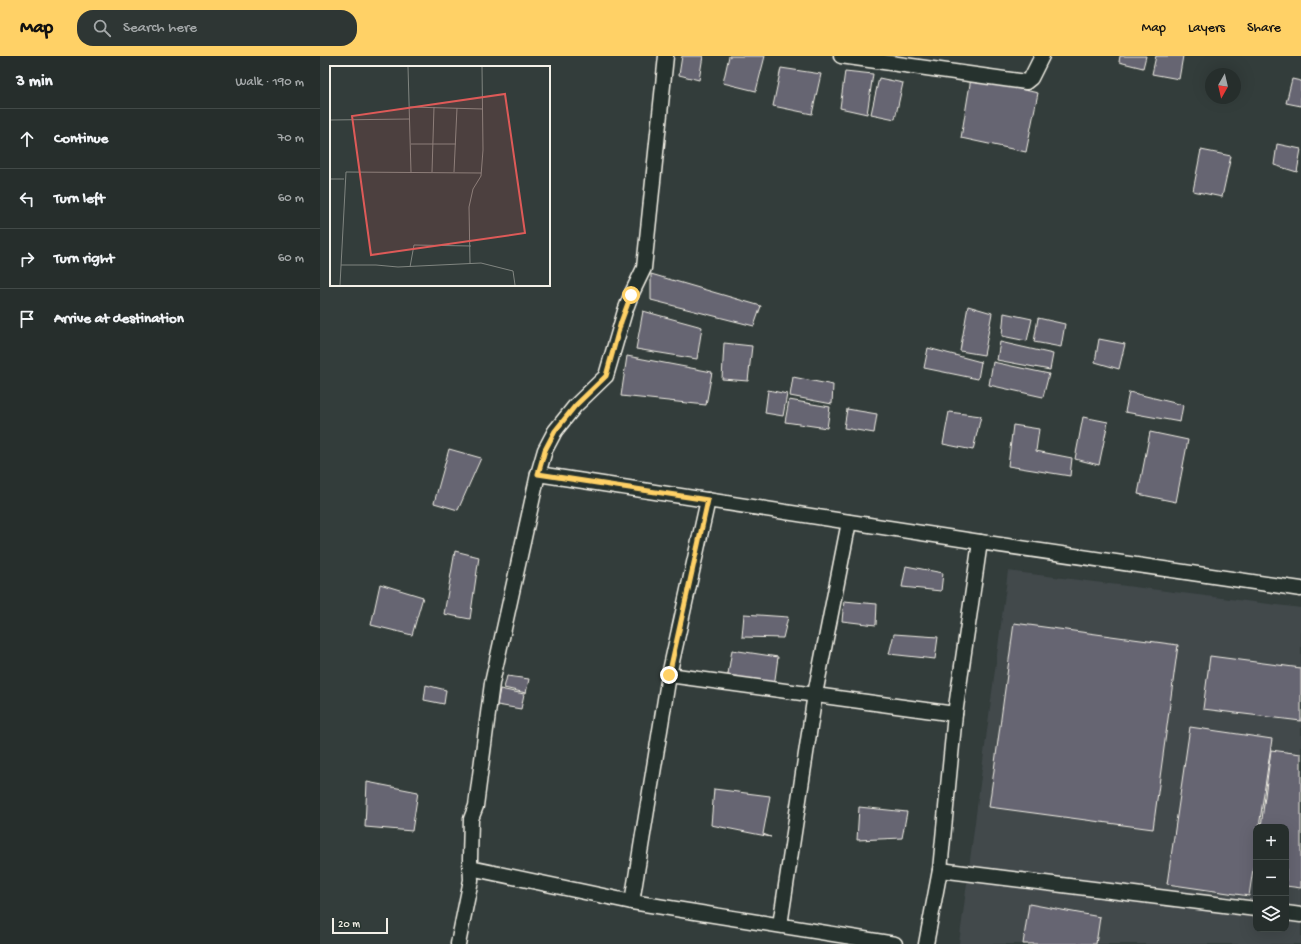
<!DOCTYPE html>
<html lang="en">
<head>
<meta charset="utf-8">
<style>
  :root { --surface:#262e2c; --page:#2e3634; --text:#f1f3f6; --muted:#a4a8a9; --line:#424a48; --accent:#ffd166 }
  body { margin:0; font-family:"Gochi Hand",sans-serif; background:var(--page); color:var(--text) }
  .controls { position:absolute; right:12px; bottom:12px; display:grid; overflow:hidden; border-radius:8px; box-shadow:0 4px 16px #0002 }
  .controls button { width:36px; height:36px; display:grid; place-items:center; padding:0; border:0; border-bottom:1px solid var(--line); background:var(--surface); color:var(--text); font:20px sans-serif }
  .compass { position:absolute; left:885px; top:12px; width:36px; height:36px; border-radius:50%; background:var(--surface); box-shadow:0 4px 16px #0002; rotate:188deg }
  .scale { position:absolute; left:12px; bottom:10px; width:56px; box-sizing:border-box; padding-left:4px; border:2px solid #f4f1e8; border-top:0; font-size:11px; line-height:14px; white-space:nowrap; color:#f4f1e8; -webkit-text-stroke:3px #26332d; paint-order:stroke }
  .stop { position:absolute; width:12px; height:12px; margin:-9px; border:3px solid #ffd166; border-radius:50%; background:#fff }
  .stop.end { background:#ffd166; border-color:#fff; box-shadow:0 1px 4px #0008 }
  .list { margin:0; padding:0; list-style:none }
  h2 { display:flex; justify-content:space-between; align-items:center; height:52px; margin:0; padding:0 16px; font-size:17px }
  h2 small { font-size:13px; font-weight:400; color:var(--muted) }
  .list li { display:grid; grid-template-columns:26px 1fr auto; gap:12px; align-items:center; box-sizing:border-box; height:60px; padding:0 16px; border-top:1px solid var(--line) }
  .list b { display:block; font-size:15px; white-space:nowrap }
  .list em { font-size:13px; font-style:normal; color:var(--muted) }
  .icon { flex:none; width:22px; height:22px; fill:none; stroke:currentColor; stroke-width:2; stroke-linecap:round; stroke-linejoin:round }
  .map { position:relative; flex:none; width:981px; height:888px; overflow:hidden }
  header { display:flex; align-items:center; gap:24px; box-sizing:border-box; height:56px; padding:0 20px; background:var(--accent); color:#111 }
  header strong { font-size:19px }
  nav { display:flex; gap:22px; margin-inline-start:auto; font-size:14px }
  .search { width:280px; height:36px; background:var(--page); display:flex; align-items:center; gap:10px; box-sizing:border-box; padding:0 14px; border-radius:16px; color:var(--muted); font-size:15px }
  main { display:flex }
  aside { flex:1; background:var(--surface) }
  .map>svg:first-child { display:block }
  .built { fill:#42494c; fill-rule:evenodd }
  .building { fill:#666572; stroke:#f4f1e8 }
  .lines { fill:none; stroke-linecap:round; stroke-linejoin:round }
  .street-casing { stroke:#f4f1e8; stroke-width:17 }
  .street { stroke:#26332d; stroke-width:14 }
  .route { stroke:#ffd166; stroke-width:5 }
  .inset-road { fill:none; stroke:#808580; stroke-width:1 }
  .view { fill:#de5a58; fill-opacity:0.15; stroke:#de5a58; stroke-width:2 }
  .inset-edge { fill:none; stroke:#f4f1e8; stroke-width:2 }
</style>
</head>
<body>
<header>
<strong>Map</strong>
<div class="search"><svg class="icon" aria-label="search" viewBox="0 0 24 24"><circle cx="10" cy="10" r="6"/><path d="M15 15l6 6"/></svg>Search here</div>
<nav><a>Map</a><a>Layers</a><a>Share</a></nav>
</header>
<main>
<aside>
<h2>3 min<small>Walk · 190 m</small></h2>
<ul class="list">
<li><svg class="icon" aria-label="ahead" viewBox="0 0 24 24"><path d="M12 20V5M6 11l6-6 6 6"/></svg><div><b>Continue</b></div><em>70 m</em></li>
<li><svg class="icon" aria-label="left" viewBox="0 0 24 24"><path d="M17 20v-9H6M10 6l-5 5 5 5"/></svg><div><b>Turn left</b></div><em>60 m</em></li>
<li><svg class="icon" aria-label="right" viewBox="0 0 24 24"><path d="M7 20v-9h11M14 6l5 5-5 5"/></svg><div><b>Turn right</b></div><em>60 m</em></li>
<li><svg class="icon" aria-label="arrive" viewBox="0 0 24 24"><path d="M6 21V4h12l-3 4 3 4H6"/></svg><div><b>Arrive at destination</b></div></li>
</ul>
</aside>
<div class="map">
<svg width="981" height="888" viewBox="0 0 981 888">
  <rect width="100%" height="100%" fill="#333d3b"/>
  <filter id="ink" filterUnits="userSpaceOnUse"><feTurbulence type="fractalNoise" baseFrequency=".025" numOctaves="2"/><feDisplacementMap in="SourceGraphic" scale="8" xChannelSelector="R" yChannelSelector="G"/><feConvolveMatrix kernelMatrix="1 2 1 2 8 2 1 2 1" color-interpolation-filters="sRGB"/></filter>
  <g filter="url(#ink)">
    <path class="built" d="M688 515 981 552V888H639ZM936 771H966V873H936Z"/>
    <g class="building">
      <polygon points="362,0 383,0 379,24 359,19"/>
      <polygon points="409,0 445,0 436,35 403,27"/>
      <polygon points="800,0 826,0 823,12 799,6"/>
      <polygon points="836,0 863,0 859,23 832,18"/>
      <polygon points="461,12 501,18 492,58 453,50"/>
      <polygon points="525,15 553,18 547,58 520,52"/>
      <polygon points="559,22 583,27 575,63 551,58"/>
      <polygon points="651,22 718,37 706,96 641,82"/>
      <polygon points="972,23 981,25 981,50 966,47"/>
      <polygon points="957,88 981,93 977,116 954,109"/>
      <polygon points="881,94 911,100 902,141 873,135"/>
      <polygon points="331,218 441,250 434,270 331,244"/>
      <polygon points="648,250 672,257 664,299 640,295"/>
      <polygon points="323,255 382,271 377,303 316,293"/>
      <polygon points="684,257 712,263 707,285 682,280"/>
      <polygon points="718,262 745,268 741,291 714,286"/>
      <polygon points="779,283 805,288 799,313 775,306"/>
      <polygon points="680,286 733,298 730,314 677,304"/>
      <polygon points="404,287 432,290 428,325 402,323"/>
      <polygon points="608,292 661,306 658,323 604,312"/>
      <polygon points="307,300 392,316 386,349 301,340"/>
      <polygon points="673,306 729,318 723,341 669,329"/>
      <polygon points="473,321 513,329 512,348 470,340"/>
      <polygon points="448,334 467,338 463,360 445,357"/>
      <polygon points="809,336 863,349 860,366 805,356"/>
      <polygon points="469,344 510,351 507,372 465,366"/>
      <polygon points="527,353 557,358 554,377 524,372"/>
      <polygon points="629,356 661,360 653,394 623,388"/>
      <polygon points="763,361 788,366 779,409 755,403"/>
      <polygon points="693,369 719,373 716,395 752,402 750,420 688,410"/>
      <polygon points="830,376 868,384 856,446 818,438"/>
      <polygon points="129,393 161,402 138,454 114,447"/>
      <polygon points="135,495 159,501 150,563 124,558"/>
      <polygon points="586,510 623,517 621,535 582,531"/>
      <polygon points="60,528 103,541 92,579 51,569"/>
      <polygon points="524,545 557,548 556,569 522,565"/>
      <polygon points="424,558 468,561 463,582 422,581"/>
      <polygon points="694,567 858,589 833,773 669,751"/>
      <polygon points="574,578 618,581 615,603 569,598"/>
      <polygon points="412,594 458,601 454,631 407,624"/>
      <polygon points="890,600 981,612 981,665 883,653"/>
      <polygon points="187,620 209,623 206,637 184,632"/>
      <polygon points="106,629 126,634 124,648 104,644"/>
      <polygon points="180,633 204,638 201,653 177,649"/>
      <polygon points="870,671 952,683 939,771 936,771 936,793 929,840 847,828"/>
      <polygon points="951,694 981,698 981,832 966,830 966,771 941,771"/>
      <polygon points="47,726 98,736 92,775 45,771"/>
      <polygon points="394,733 450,740 443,778 451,781 391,769"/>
      <polygon points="539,751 587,756 582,782 537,784"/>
      <polygon points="709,848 780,861 776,888 703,888"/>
    </g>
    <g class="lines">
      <defs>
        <g id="street">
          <polyline points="521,0 706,26 711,22 722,0"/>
          <polyline points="218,418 660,486 981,533"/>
          <polyline points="349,619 635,658"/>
          <polyline points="150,812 312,846 575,888"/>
          <polyline points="620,814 936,853"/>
          <polyline points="312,846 349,619 388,444"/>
          <polyline points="966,857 981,859"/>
          <polyline points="460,869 495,638 529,466"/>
          <polyline points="138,888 151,824 150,803 151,763 156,750 172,627 218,418 225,394 235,375 255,350 286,320 305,255 311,239 324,212 346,0"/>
          <polyline points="606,888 620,814 635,658 660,486"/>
        </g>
      </defs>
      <use href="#street" class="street-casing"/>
      <use href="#street" class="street"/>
    </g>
  </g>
  <g class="lines" filter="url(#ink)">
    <polyline class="route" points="311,239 301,266 286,320 255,350 235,375 225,394 218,418 388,444 349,619"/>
  </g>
  <g transform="translate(10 10)">
    <rect width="220" height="220" fill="#333d3b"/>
    <path class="inset-road" d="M78 1 81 106M80 41 153 43M0 54 80 53M81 78H126M102 106 104 41M124 106 127 42M0 113H14M140 197 139 141 143 123 151 110 153 84 152 1M11 199H46L68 201 151 197 183 205 185 219M80 201 84 179 141 180M10 219 16 106 151 107"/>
    <path class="view" d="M175 28 195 167 41 189 22 50Z"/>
    <rect width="220" height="220" class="inset-edge"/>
  </g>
</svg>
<div class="controls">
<button>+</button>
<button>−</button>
<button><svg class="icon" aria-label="layers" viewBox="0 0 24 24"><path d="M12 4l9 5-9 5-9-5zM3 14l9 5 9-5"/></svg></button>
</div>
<svg class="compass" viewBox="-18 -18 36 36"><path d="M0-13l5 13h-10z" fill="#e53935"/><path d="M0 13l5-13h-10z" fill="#a4a8a9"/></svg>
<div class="scale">20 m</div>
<div class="stop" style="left:311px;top:239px"></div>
<div class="stop end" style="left:349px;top:619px"></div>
</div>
</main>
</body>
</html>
